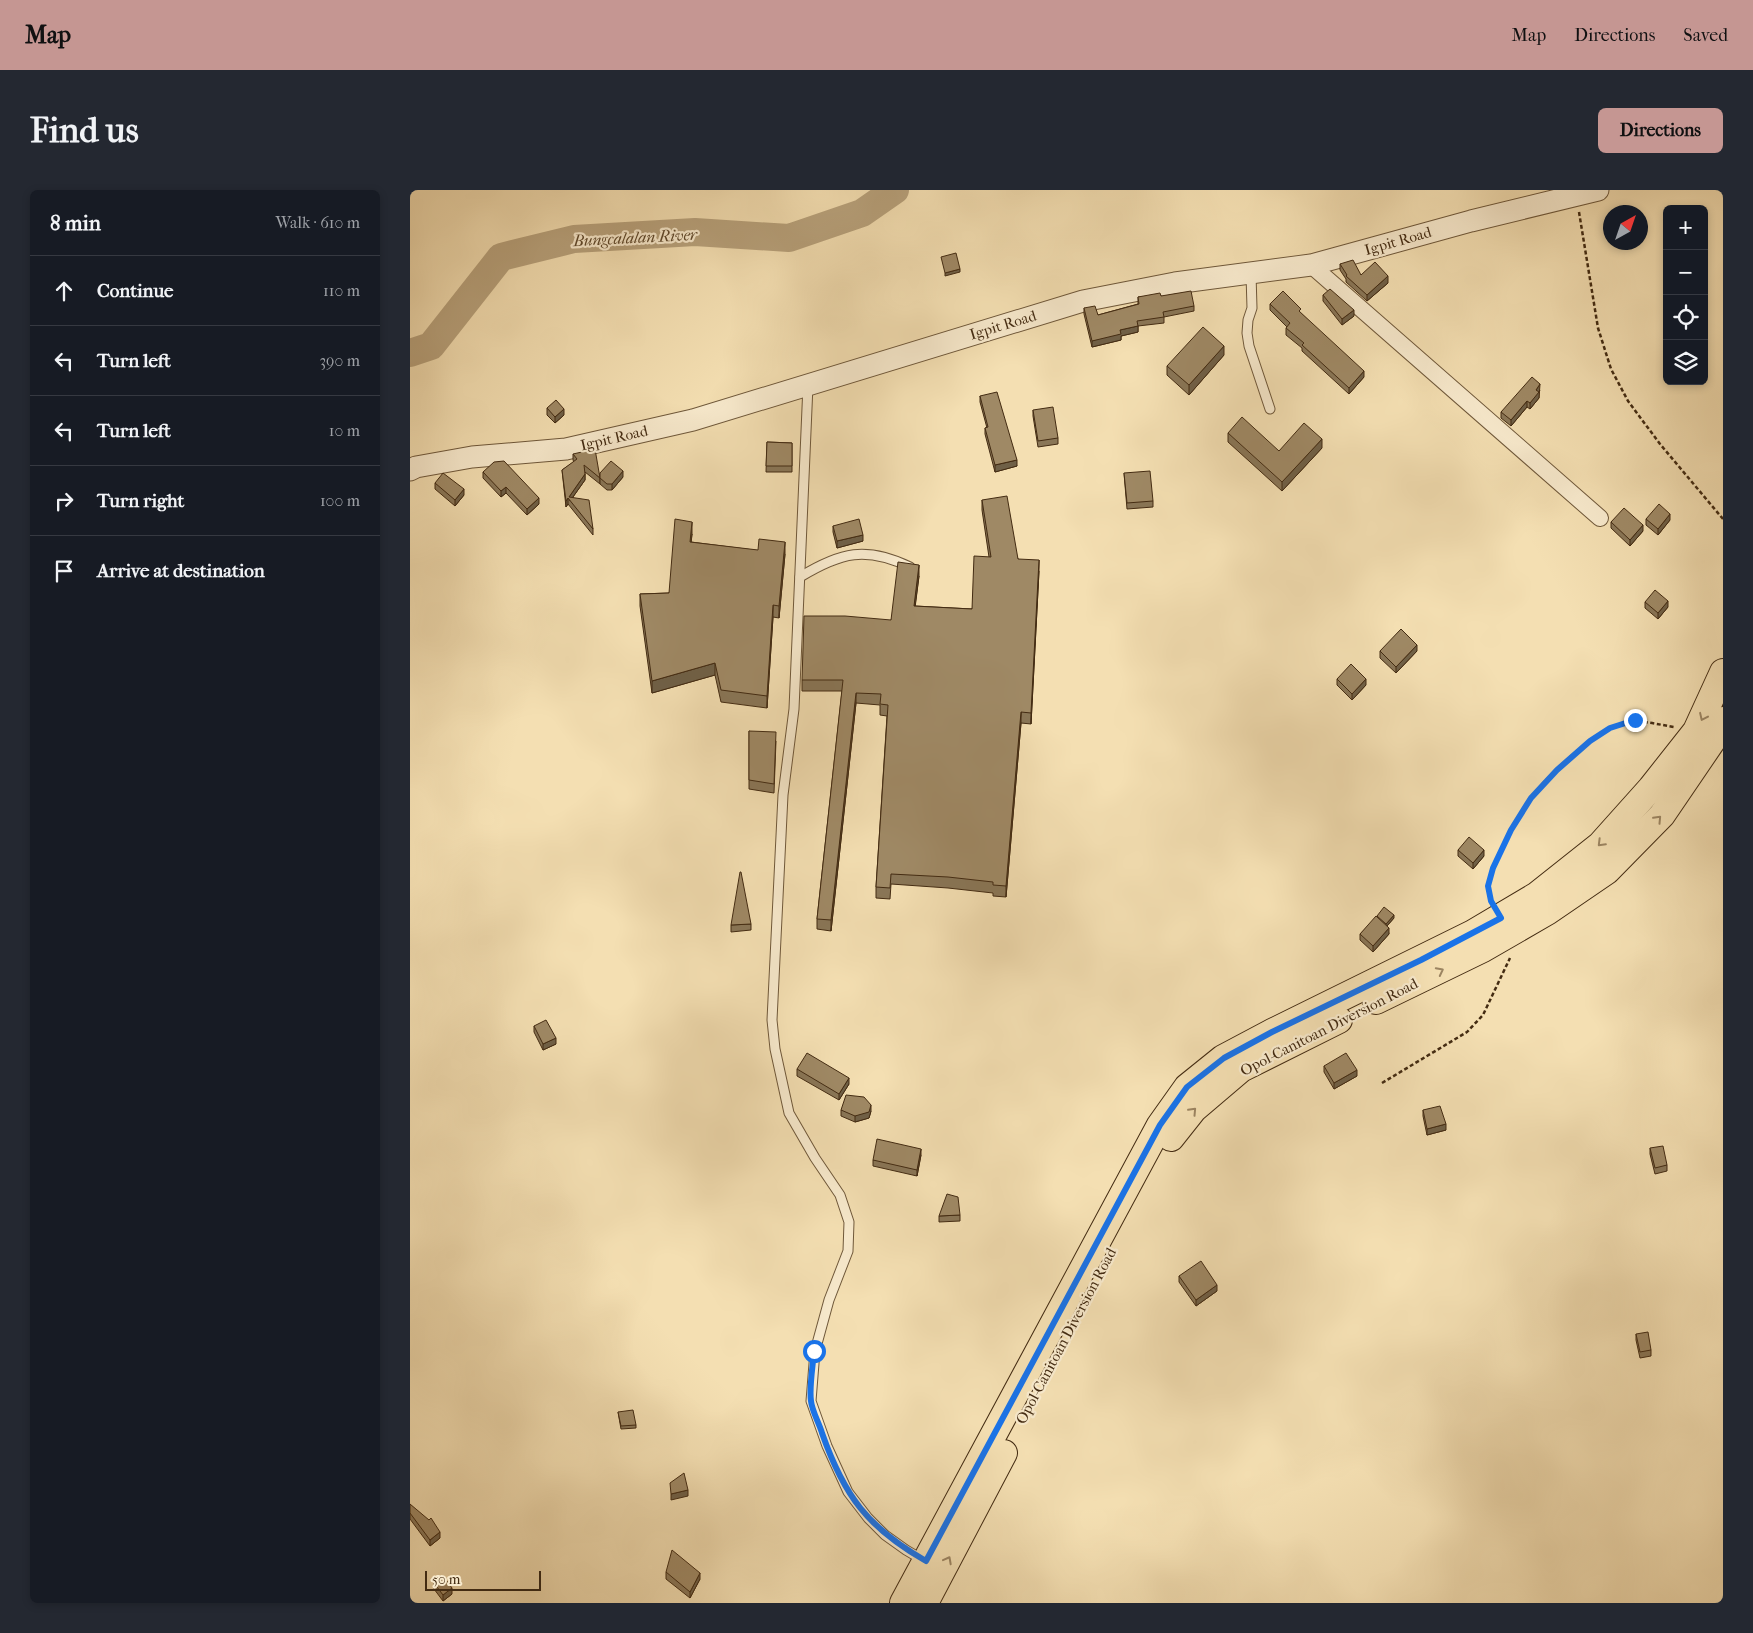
<!DOCTYPE html>
<html lang="en">
<head>
<meta charset="utf-8">
<style>
  :root { --surface:#171b24; --page:#242831; --text:#f1f3f6; --muted:#9ea1a6; --line:#363941; --accent:#c59692 }
  body { margin:0; font-family:"IM FELL French Canon",serif; background:var(--page); color:var(--text) }
  .controls { position:absolute; right:15px; top:15px; display:grid; overflow:hidden; border-radius:8px; box-shadow:0 2px 8px #0003 }
  .controls button { width:45px; height:45px; display:grid; place-items:center; padding:0; border:0; border-bottom:1px solid var(--line); background:var(--surface); color:var(--text); font:25px sans-serif }
  .compass { position:absolute; left:1193px; top:15px; width:45px; height:45px; border-radius:50%; background:var(--surface); box-shadow:0 2px 8px #0003; rotate:40deg }
  .scale { position:absolute; left:15px; bottom:12px; width:116px; box-sizing:border-box; padding-left:5px; border:2px solid #432b12; border-top:0; font-size:14px; line-height:18px; white-space:nowrap; color:#432b12; -webkit-text-stroke:4px #f8eacd; paint-order:stroke }
  .stop { position:absolute; width:15px; height:15px; margin:-11px; border:4px solid #1a73e8; border-radius:50%; background:#fff }
  .stop.end { background:#1a73e8; border-color:#fff; box-shadow:0 1px 5px #0008 }
  .list { margin:0; padding:0; list-style:none }
  h2 { display:flex; justify-content:space-between; align-items:center; height:65px; margin:0; padding:0 20px; font-size:21px }
  h2 small { font-size:16px; font-weight:400; color:var(--muted) }
  .list li { display:grid; grid-template-columns:32px 1fr auto; gap:15px; align-items:center; box-sizing:border-box; height:70px; padding:0 20px; border-top:1px solid var(--line) }
  .list b { display:block; font-size:19px; white-space:nowrap }
  .list em { font-size:16px; font-style:normal; color:var(--muted) }
  .icon { flex:none; width:28px; height:28px; fill:none; stroke:currentColor; stroke-width:2; stroke-linecap:round; stroke-linejoin:round }
  .map { position:relative; flex:none; width:1313px; height:1413px; overflow:hidden; border-radius:8px }
  header { display:flex; align-items:center; gap:30px; box-sizing:border-box; height:70px; padding:0 25px; background:var(--accent); color:#111 }
  header strong { font-size:24px }
  nav { display:flex; gap:28px; margin-inline-start:auto; font-size:18px }
  .intro { display:flex; align-items:center; justify-content:space-between; box-sizing:border-box; height:120px; padding:0 30px }
  h1 { margin:0; font-size:35px }
  .button { padding:12px 22px; border-radius:8px; background:var(--accent); color:#111; font-size:18px; font-weight:700 }
  main { display:flex; gap:30px; padding:0 30px }
  aside { flex:1; background:var(--surface); border-radius:8px; box-shadow:0 2px 8px #0003 }
  .map>svg:first-child { display:block }
  .lines { fill:none; stroke-linecap:round; stroke-linejoin:round }
  .river { stroke:#b8a27c; stroke-width:28 }
  .service-casing { stroke:#6f583a; stroke-width:11 }
  .minor-casing { stroke:#6f583a; stroke-width:18 }
  .tertiary-casing { stroke:#6f583a; stroke-width:23 }
  .primary-casing { stroke:#432b12; stroke-width:28 }
  .path { stroke:#432b12; stroke-width:2.5; stroke-dasharray:4 2.5; stroke-linecap:butt }
  .service { stroke:#f8eacd; stroke-width:9 }
  .minor { stroke:#f8eacd; stroke-width:16 }
  .tertiary { stroke:#f8eacd; stroke-width:21 }
  .primary { stroke:#f4dfb2; stroke-width:26 }
  .wall { fill:#897657; stroke:#432b12 }
  .shaded-wall { fill:#6f6047; stroke:#432b12 }
  .building { fill:#9f8965; stroke:#432b12 }
  .oneway { stroke:#9c8562 }
  .route { stroke:#1a73e8; stroke-width:6 }
  .labels { text-anchor:middle; stroke-width:4.5; stroke-linejoin:round; paint-order:stroke }
  .street-label { font-size:15px; fill:#432b12; stroke:#f8eacd }
  .water-label { font-size:16px; font-style:italic; fill:#60492c; stroke:#f8eacd }
</style>
</head>
<body>
<header>
<strong>Map</strong>
<nav><a>Map</a><a>Directions</a><a>Saved</a></nav>
</header>
<div class="intro"><h1>Find us</h1><a class="button">Directions</a></div>
<main>
<aside>
<h2>8 min<small>Walk · 610 m</small></h2>
<ul class="list">
<li><svg class="icon" aria-label="ahead" viewBox="0 0 24 24"><path d="M12 20V5M6 11l6-6 6 6"/></svg><div><b>Continue</b></div><em>110 m</em></li>
<li><svg class="icon" aria-label="left" viewBox="0 0 24 24"><path d="M17 20v-9H6M10 6l-5 5 5 5"/></svg><div><b>Turn left</b></div><em>390 m</em></li>
<li><svg class="icon" aria-label="left" viewBox="0 0 24 24"><path d="M17 20v-9H6M10 6l-5 5 5 5"/></svg><div><b>Turn left</b></div><em>10 m</em></li>
<li><svg class="icon" aria-label="right" viewBox="0 0 24 24"><path d="M7 20v-9h11M14 6l5 5-5 5"/></svg><div><b>Turn right</b></div><em>100 m</em></li>
<li><svg class="icon" aria-label="arrive" viewBox="0 0 24 24"><path d="M6 21V4h12l-3 4 3 4H6"/></svg><div><b>Arrive at destination</b></div></li>
</ul>
</aside>
<div class="map">
<svg width="1313" height="1413" viewBox="0 0 1313 1413">
  <rect width="100%" height="100%" fill="#f4dfb2"/>
  <filter id="stains"><feTurbulence type="fractalNoise" baseFrequency=".004" numOctaves="4"/><feColorMatrix values="0 0 0 0 .2 0 0 0 0 .09 0 0 0 0 .02 0 0 0 .5 -.17"/></filter>
  <radialGradient id="worn" r=".72"><stop offset=".6" stop-color="#630" stop-opacity="0"/><stop offset="1" stop-color="#630" stop-opacity=".3"/></radialGradient>
  <g class="lines">
    <polyline class="river" points="0,163 21,156 91,67 164,49 285,42 379,48 452,23 485,0"/>
    <defs>
      <g id="service">
        <polyline points="841,84 842,118 838,130 837,143 839,156 860,219"/>
        <polyline points="398,195 384,519 373,605 362,830 365,859 379,923 405,968 430,1005 439,1032 438,1061 419,1110 405,1161 401,1211 417,1256 438,1302 458,1328 475,1345 496,1360 513,1370"/>
        <path d="M390 387C431 362 456 356 500 377"/>
      </g>
      <polyline id="minor" points="901,75 1190,328"/>
      <polyline id="tertiary" points="0,280 6,277 62,267 156,259 283,230 673,111 765,93 901,75 1061,31 1188,0"/>
      <g id="primary">
        <polyline points="966,811 1073,759 1137,722 1197,681 1252,625 1305,547 1313,530"/>
        <polyline points="761,948 784,919 831,879 929,830"/>
        <polyline points="493,1413 750,935 777,897 813,868 862,842 1063,743 1127,705 1190,655 1241,598 1286,541 1313,482"/>
        <polyline points="515,1413 594,1263"/>
      </g>
    </defs>
    <use href="#service" class="service-casing"/>
    <use href="#minor" class="minor-casing"/>
    <use href="#tertiary" class="tertiary-casing"/>
    <use href="#primary" class="primary-casing"/>
    <g class="path">
      <polyline points="1169,22 1188,138 1201,179 1218,211 1250,254 1313,329"/>
      <path d="M1080 710C1072 684 1105 631 1120 609 1135 588 1177 549 1200 538 1224 527 1239 533 1264 537"/>
      <polyline points="972,893 1057,842 1073,825 1100,768"/>
    </g>
    <use href="#service" class="service"/>
    <use href="#minor" class="minor"/>
    <use href="#tertiary" class="tertiary"/>
    <use href="#primary" class="primary"/>
  </g>
  <g class="wall">
    <polygon points="930,74 951,85 978,93 957,111 936,92 936,89 930,80"/>
    <polygon points="913,105 944,126 932,135 913,111"/>
    <polygon points="751,106 784,116 784,121 754,127 754,133 728,136 728,142 711,146 711,150 682,157 674,124 674,118 688,125 728,114 728,107"/>
    <polygon points="860,114 891,123 954,187 939,204 892,161 892,158 876,145 876,138 877,137 860,120"/>
    <polygon points="814,165 779,205 757,185 757,176"/>
    <polygon points="1130,200 1129,202 1129,208 1120,219 1117,217 1101,236 1091,228 1091,222"/>
    <polygon points="570,206 607,276 585,282 575,244 575,238 577,238 570,212"/>
    <polygon points="137,218 154,225 145,233 137,225"/>
    <polygon points="623,220 648,248 648,254 628,257 623,226"/>
    <polygon points="818,243 869,261 912,258 872,301 818,252"/>
    <polygon points="357,252 382,253 382,282 356,282"/>
    <polygon points="163,264 190,288 190,294 175,282 175,290 163,307 183,339 183,345 158,314 156,317 152,280 164,272 163,270"/>
    <polygon points="73,282 129,314 117,325 96,303 91,307 73,288"/>
    <polygon points="190,283 213,287 202,300 197,300 190,294"/>
    <polygon points="714,283 743,311 743,317 717,319"/>
    <polygon points="25,293 54,305 45,316 25,299"/>
    <polygon points="572,310 608,369 629,381 621,534 611,533 596,707 583,706 583,703 538,698 481,694 480,709 466,708 466,697 477,526 470,525 470,515 446,513 421,741 407,739 407,729 432,501 392,501 392,490 481,430 509,386 505,416 562,419 579,367 572,320"/>
    <polygon points="1236,329 1260,330 1248,345 1236,335"/>
    <polygon points="1201,332 1233,341 1220,356 1201,338"/>
    <polygon points="423,336 453,351 427,358 423,342"/>
    <polygon points="282,344 281,352 375,364 369,428 363,427 357,518 311,512 305,485 242,503 230,416 230,404 259,403"/>
    <polygon points="1235,412 1258,417 1248,429 1235,418"/>
    <polygon points="970,461 1007,461 986,483 970,468"/>
    <polygon points="927,489 956,495 942,510 927,495"/>
    <polygon points="339,541 366,551 364,603 339,599"/>
    <polygon points="1048,660 1074,666 1063,679 1048,666"/>
    <polygon points="967,726 984,728 977,736 979,744 963,762 950,750 950,744 967,727"/>
    <polygon points="341,734 341,740 321,742 321,735"/>
    <polygon points="124,836 146,854 133,860 124,842"/>
    <polygon points="914,876 947,886 924,899 914,882"/>
    <polygon points="387,879 439,894 429,910 387,886"/>
    <polygon points="431,920 461,921 459,928 445,932 431,926"/>
    <polygon points="1013,920 1036,940 1017,945 1013,926"/>
    <polygon points="1240,958 1257,975 1257,981 1245,984 1240,964"/>
    <polygon points="511,965 507,986 463,976 463,970"/>
    <polygon points="550,1025 550,1031 529,1032 529,1026"/>
    <polygon points="769,1086 807,1101 786,1116 769,1092"/>
    <polygon points="1226,1144 1241,1160 1241,1166 1230,1168 1226,1150"/>
    <polygon points="208,1222 226,1235 226,1238 211,1239"/>
    <polygon points="0,1314 30,1348 20,1356 0,1329"/>
    <polygon points="256,1382 290,1389 280,1408 256,1389"/>
    <polygon points="24,1393 42,1404 33,1411 24,1399"/>
  </g>
  <g class="shaded-wall">
    <polygon points="550,79 550,82 535,86 535,83"/>
    <polygon points="978,86 978,93 957,111 957,105"/>
    <polygon points="944,120 944,126 932,135 932,129"/>
    <polygon points="728,136 728,142 711,146 711,150 682,157 682,151 710,140"/>
    <polygon points="814,156 814,165 779,205 779,195"/>
    <polygon points="954,181 954,187 939,204 939,198"/>
    <polygon points="1130,194 1129,208 1120,219 1120,213 1126,200"/>
    <polygon points="1117,211 1117,217 1101,236 1101,230"/>
    <polygon points="154,219 154,225 145,233 145,227"/>
    <polygon points="912,249 912,258 872,301 872,292"/>
    <polygon points="607,270 607,276 585,282 585,275"/>
    <polygon points="213,281 213,287 202,300 202,294"/>
    <polygon points="175,284 175,290 160,311 159,307"/>
    <polygon points="96,297 96,303 91,307 91,301"/>
    <polygon points="54,299 54,305 45,316 45,310"/>
    <polygon points="129,308 129,314 117,325 117,319"/>
    <polygon points="158,308 158,314 156,317 156,311"/>
    <polygon points="1260,324 1260,330 1248,345 1248,339"/>
    <polygon points="282,332 282,344 280,364 280,352"/>
    <polygon points="1233,335 1233,341 1220,356 1220,350"/>
    <polygon points="453,345 453,351 427,358 427,351"/>
    <polygon points="375,352 375,364 369,428 369,416"/>
    <polygon points="629,370 629,381 621,534 621,523"/>
    <polygon points="509,375 509,386 504,426 504,416"/>
    <polygon points="1258,411 1258,417 1248,429 1248,423"/>
    <polygon points="363,415 363,427 357,518 357,506"/>
    <polygon points="1007,455 1007,461 986,483 986,477"/>
    <polygon points="305,473 305,485 242,503 242,491"/>
    <polygon points="956,489 956,495 942,510 942,504"/>
    <polygon points="446,503 446,513 421,741 421,730"/>
    <polygon points="611,522 611,533 596,707 596,696"/>
    <polygon points="1074,660 1074,666 1063,679 1063,673"/>
    <polygon points="984,725 984,728 976,737 976,734"/>
    <polygon points="979,738 979,744 963,762 963,756"/>
    <polygon points="146,848 146,854 133,860 133,854"/>
    <polygon points="947,880 947,886 924,899 924,893"/>
    <polygon points="439,888 439,894 429,910 429,904"/>
    <polygon points="461,915 461,921 459,928 445,932 445,926"/>
    <polygon points="1036,934 1036,940 1017,945 1017,939"/>
    <polygon points="511,959 511,965 507,986 507,980"/>
    <polygon points="807,1095 807,1101 786,1116 786,1110"/>
    <polygon points="278,1300 278,1306 261,1310 261,1304"/>
    <polygon points="30,1342 30,1348 20,1356 20,1350"/>
    <polygon points="290,1383 290,1389 280,1408 280,1402"/>
    <polygon points="42,1398 42,1404 33,1411 33,1405"/>
  </g>
  <g class="building">
    <polygon points="546,63 550,79 535,83 531,67"/>
    <polygon points="943,70 951,85 965,72 978,86 957,105 936,86 937,85 930,74"/>
    <polygon points="920,99 944,120 932,129 913,105"/>
    <polygon points="781,101 784,116 753,122 754,127 727,131 728,136 710,140 711,144 682,151 674,118 685,116 688,125 729,114 728,107 750,103 751,106"/>
    <polygon points="873,101 891,119 889,121 954,181 939,198 892,155 894,153 876,138 880,133 860,114"/>
    <polygon points="793,137 814,156 779,195 757,176"/>
    <polygon points="1122,187 1130,194 1126,200 1129,202 1120,213 1117,211 1101,230 1091,222"/>
    <polygon points="587,202 607,270 585,275 575,238 578,237 570,206"/>
    <polygon points="146,210 154,219 145,227 137,218"/>
    <polygon points="643,217 648,248 628,251 623,220"/>
    <polygon points="832,227 869,261 894,233 912,249 872,292 818,243"/>
    <polygon points="357,252 382,253 382,276 356,276"/>
    <polygon points="185,259 190,288 174,275 175,284 159,307 179,310 183,339 158,308 156,311 152,280 167,269 163,264"/>
    <polygon points="94,271 129,308 117,319 96,297 91,301 73,282 84,272"/>
    <polygon points="201,271 213,281 202,294 197,294 190,288 190,283"/>
    <polygon points="740,281 743,311 717,313 714,283"/>
    <polygon points="33,283 54,299 45,310 25,293"/>
    <polygon points="597,306 608,369 629,370 621,523 611,522 596,696 583,695 583,692 538,687 481,684 480,698 466,697 478,515 470,514 471,504 446,503 421,730 407,729 433,490 392,490 394,426 435,426 481,430 488,372 509,375 504,416 562,419 564,366 581,367 572,310"/>
    <polygon points="1249,314 1260,324 1248,339 1236,329"/>
    <polygon points="1214,318 1233,335 1220,350 1201,332"/>
    <polygon points="265,329 282,332 280,352 348,360 349,349 375,352 369,416 363,415 357,506 311,500 305,473 242,491 230,404 259,403"/>
    <polygon points="449,329 453,345 427,351 423,336"/>
    <polygon points="1245,400 1258,411 1248,423 1235,412"/>
    <polygon points="991,439 1007,455 986,477 970,461"/>
    <polygon points="941,474 956,489 942,504 927,489"/>
    <polygon points="339,541 366,542 364,594 339,590"/>
    <polygon points="1059,647 1074,660 1063,673 1048,660"/>
    <polygon points="330,682 331,682 341,734 321,735"/>
    <polygon points="974,717 984,725 976,734 967,726"/>
    <polygon points="966,726 979,738 963,756 950,744"/>
    <polygon points="136,830 146,848 133,854 124,836"/>
    <polygon points="397,863 439,888 429,904 387,879"/>
    <polygon points="936,863 947,880 924,893 914,876"/>
    <polygon points="436,905 454,907 461,915 459,922 445,926 431,920"/>
    <polygon points="1030,916 1036,934 1017,939 1013,920"/>
    <polygon points="467,949 511,959 507,980 463,970"/>
    <polygon points="1253,956 1257,975 1245,978 1240,958"/>
    <polygon points="537,1004 548,1007 550,1025 529,1026"/>
    <polygon points="791,1071 807,1095 786,1110 769,1086"/>
    <polygon points="1238,1142 1241,1160 1230,1162 1226,1144"/>
    <polygon points="223,1220 226,1235 211,1236 208,1222"/>
    <polygon points="274,1283 278,1300 261,1304 260,1293"/>
    <polygon points="0,1314 19,1330 21,1328 30,1342 20,1350 0,1323"/>
    <polygon points="262,1360 290,1383 280,1402 256,1382"/>
    <polygon points="33,1386 42,1398 33,1405 24,1393"/>
  </g>
  <defs><path id="oneway-chevron" d="M-2-3.5L2.5 0L-2 3.5" fill="none" stroke-width="1.6" stroke-linecap="round" stroke-linejoin="round" transform="scale(1.25)"/></defs>
  <g class="oneway">
    <use href="#oneway-chevron" transform="translate(1293 527) rotate(115)"/>
    <use href="#oneway-chevron" transform="translate(1248 629) rotate(-47)"/>
    <use href="#oneway-chevron" transform="translate(1191 653) rotate(135)"/>
    <use href="#oneway-chevron" transform="translate(1030 781) rotate(-27)"/>
    <use href="#oneway-chevron" transform="translate(783 921) rotate(-47)"/>
    <use href="#oneway-chevron" transform="translate(538 1370) rotate(-62)"/>
  </g>
  <g class="lines">
    <path class="route" d="M404 1161C403 1175 399 1197 401 1211 402 1221 409 1233 412 1243 434 1306 458 1338 516 1371L750 935 777 897 814 868 862 842 1011 770 1091 728 1081 711 1078 696 1083 678 1101 640 1121 608 1147 580 1180 551 1200 538 1225 530"/>
  </g>
  <g class="labels">
    <g class="street-label">
      <text transform="translate(988 51) rotate(-16)" y="5">Igpit Road</text>
      <text transform="translate(593 135) rotate(-17)" y="5">Igpit Road</text>
      <text transform="translate(204 248) rotate(-13)" y="5">Igpit Road</text>
      <text transform="translate(919 837) rotate(-27)" y="5">Opol-Canitoan Diversion Road</text>
      <text transform="translate(656 1146) rotate(-62)" y="5">Opol-Canitoan Diversion Road</text>
    </g>
    <g class="water-label">
      <text transform="translate(225 47) rotate(-3)" y="6">Bungcalalan River</text>
    </g>
  </g>
  <rect width="100%" height="100%" filter="url(#stains)"/>
  <rect width="100%" height="100%" fill="url(#worn)"/>
</svg>
<div class="controls">
<button>+</button>
<button>−</button>
<button><svg class="icon" aria-label="locate" viewBox="0 0 24 24"><circle cx="12" cy="12" r="6"/><path d="M12 2v4M12 18v4M2 12h4M18 12h4"/></svg></button>
<button><svg class="icon" aria-label="layers" viewBox="0 0 24 24"><path d="M12 4l9 5-9 5-9-5zM3 14l9 5 9-5"/></svg></button>
</div>
<svg class="compass" viewBox="-18 -18 36 36"><path d="M0-13l5 13h-10z" fill="#e53935"/><path d="M0 13l5-13h-10z" fill="#9ea1a6"/></svg>
<div class="scale">50 m</div>
<div class="stop" style="left:404px;top:1161px"></div>
<div class="stop end" style="left:1225px;top:530px"></div>
</div>
</main>
</body>
</html>
